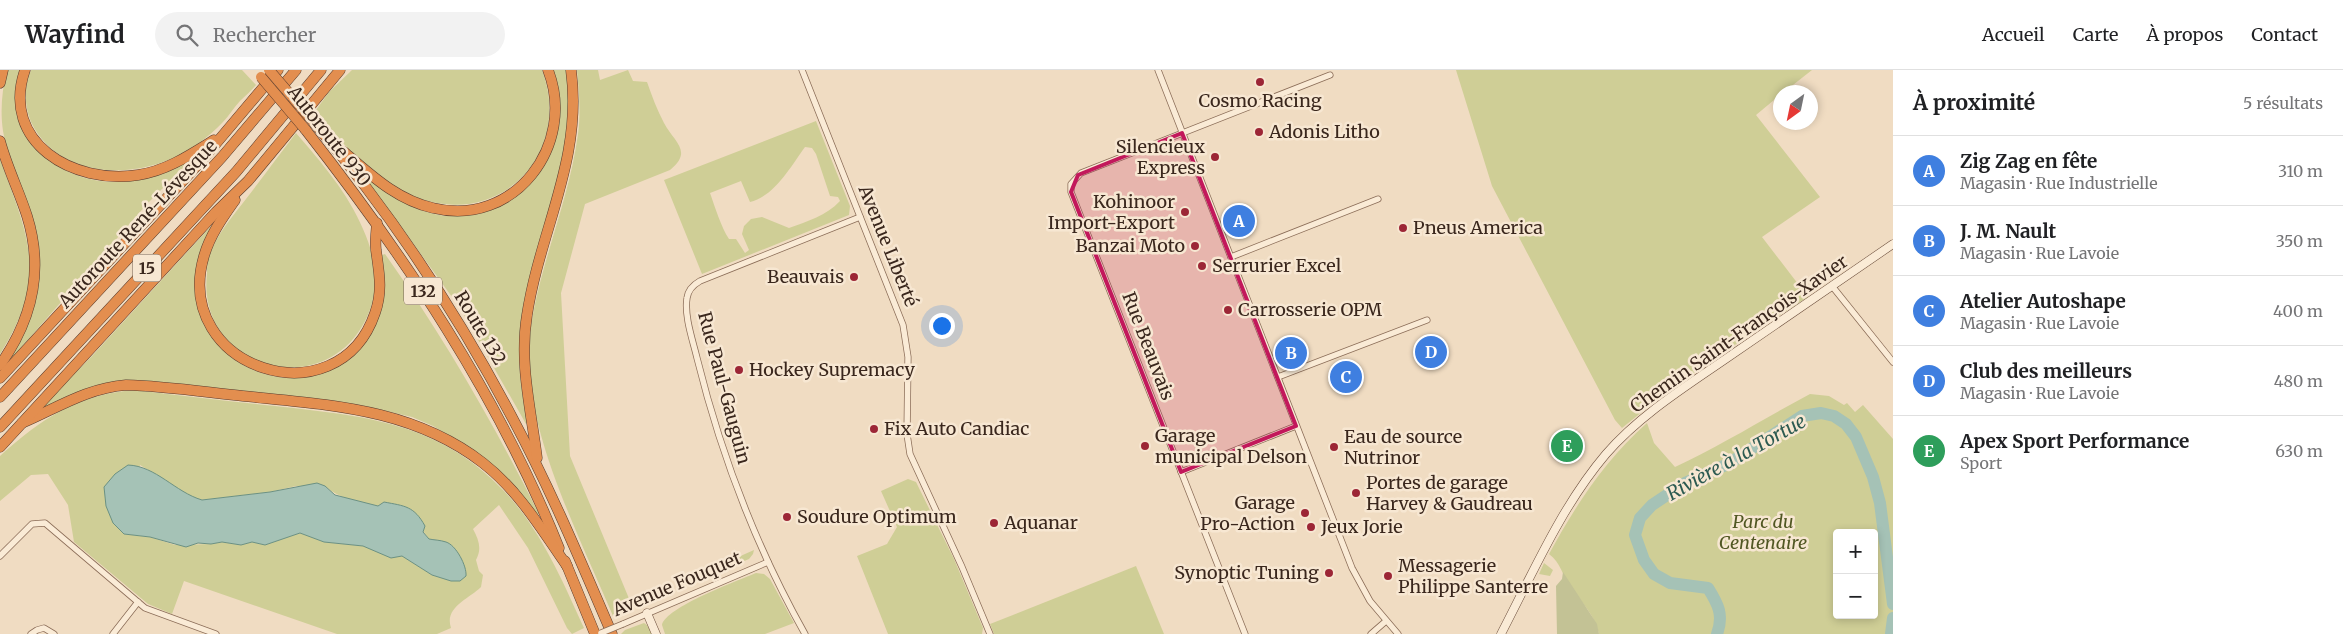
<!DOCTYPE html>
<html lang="fr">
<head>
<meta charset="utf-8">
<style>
  :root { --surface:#fff; --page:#f2f2f2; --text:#202124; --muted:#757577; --line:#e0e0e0; --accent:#9c2636 }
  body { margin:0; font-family:Merriweather,serif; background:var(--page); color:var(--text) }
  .controls { position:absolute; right:15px; bottom:15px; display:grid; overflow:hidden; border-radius:5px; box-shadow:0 2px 8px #0003 }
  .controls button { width:45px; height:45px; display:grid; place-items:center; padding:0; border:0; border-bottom:1px solid var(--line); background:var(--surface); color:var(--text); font:25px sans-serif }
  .compass { position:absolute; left:1773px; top:15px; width:45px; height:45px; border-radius:50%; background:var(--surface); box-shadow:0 2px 8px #0003; rotate:213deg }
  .you { position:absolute; left:941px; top:255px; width:18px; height:18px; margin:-12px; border:4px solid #fff; border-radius:50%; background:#1a73e8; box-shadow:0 0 0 8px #1a73e833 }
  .badge { display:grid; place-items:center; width:32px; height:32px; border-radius:50%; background:var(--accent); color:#fff; font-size:16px; font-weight:700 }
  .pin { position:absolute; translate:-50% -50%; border:2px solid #fff; box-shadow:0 1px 5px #0006 }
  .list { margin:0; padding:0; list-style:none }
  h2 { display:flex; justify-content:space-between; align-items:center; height:65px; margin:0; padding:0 20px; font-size:21px }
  h2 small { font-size:16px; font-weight:400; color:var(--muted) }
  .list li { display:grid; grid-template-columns:32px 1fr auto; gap:15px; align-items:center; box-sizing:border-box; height:70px; padding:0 20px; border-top:1px solid var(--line) }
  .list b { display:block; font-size:19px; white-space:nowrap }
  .list p { margin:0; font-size:16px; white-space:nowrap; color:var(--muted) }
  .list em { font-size:16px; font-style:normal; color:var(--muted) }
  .icon { flex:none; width:28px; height:28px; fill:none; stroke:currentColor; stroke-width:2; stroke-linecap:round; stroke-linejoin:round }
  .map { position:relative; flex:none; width:1893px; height:564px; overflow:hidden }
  header { display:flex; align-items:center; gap:30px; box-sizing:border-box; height:70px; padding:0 25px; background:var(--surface); border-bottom:1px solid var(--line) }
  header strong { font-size:24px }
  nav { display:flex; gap:28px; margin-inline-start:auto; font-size:18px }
  .search { width:350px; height:45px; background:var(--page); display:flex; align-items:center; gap:12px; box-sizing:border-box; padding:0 18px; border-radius:28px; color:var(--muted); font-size:19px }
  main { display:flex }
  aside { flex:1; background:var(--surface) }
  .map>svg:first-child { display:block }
  .green { fill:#cfce96; fill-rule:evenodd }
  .cemetery { fill:#c3c295 }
  .water { fill:#a5c2b6; stroke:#6b9183 }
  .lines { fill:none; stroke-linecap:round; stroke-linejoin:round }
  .river { stroke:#a5c2b6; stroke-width:12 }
  .street-casing { stroke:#8b6d58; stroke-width:7 }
  .secondary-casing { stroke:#6c4e3c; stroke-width:9 }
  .highway-casing { stroke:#583b2d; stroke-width:11 }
  .street { stroke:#faebd6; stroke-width:5.5 }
  .secondary { stroke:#faebd6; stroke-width:8 }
  .highway { stroke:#e38e4f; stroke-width:10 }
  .street-bridge-casing { stroke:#8b6d58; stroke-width:7; stroke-linecap:butt }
  .highway-bridge-casing { stroke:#583b2d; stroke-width:11; stroke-linecap:butt }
  .street-bridge { stroke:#faebd6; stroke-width:5.5 }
  .highway-bridge { stroke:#e38e4f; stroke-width:10 }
  .marked { fill:#c2185b; fill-opacity:0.2; stroke:#c2185b; stroke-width:4; stroke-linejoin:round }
  .poi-dot { fill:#9c2636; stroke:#f7e7d2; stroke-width:2 }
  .labels { text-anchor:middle; stroke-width:5; stroke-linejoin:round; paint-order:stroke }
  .shield { fill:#f7e7d2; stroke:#736153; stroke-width:1 }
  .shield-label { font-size:16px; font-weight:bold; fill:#3a271d }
  .poi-label { font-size:18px; fill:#3a271d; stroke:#f7e7d2; text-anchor:start }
  .street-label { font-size:18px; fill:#3a271d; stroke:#f7e7d2 }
  .park-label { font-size:18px; font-style:italic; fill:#515723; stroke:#f7e7d2 }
  .water-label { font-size:19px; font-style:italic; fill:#2c5a51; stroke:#f7e7d2 }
</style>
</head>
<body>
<header>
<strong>Wayfind</strong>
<div class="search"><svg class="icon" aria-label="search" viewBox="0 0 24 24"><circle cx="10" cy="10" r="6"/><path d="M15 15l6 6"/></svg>Rechercher</div>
<nav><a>Accueil</a><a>Carte</a><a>À propos</a><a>Contact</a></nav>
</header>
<main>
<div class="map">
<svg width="1893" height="564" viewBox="0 0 1893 564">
  <rect width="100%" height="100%" fill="#f0dcc2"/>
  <g class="green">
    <path d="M7 0H20C0 71 69 123 135 110 156 106 177 94 196 86L198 88 185 102 174 107 147 134 12 288 9 286C22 264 34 243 38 216 47 161 12 113 3 61 0 41 2 19 7 0Z"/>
    <path d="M31 0H242L256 15C251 21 245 26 240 31 234 37 229 46 223 52 207 69 186 84 163 92 116 109 55 102 31 52 24 35 24 16 31 0Z"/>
    <path d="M352 0H542C573 82 502 158 418 128 377 113 341 74 316 40L329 22Z"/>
    <path d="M552 0H567C582 80 535 168 522 246 516 282 520 317 528 352L526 354 460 238 367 110 369 107C389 127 418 143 446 146 461 147 473 141 487 136 497 132 510 130 519 124 557 95 569 43 552 0Z"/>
    <path d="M577 0H598L600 10 628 0 633 11 647 12C652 26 657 40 664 53 673 71 694 81 670 100L585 134 561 223 570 386 630 531 665 517 671 522 613 546C580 467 518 349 530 263 539 195 569 132 578 64 581 43 579 21 577 0Z"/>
    <path d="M1456 0H1812L1784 22H1780V25L1756 45 1820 127 1762 167 1808 227C1744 268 1681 310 1622 358L1615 350 1492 116Z"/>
    <path d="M816 51 850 136 849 145 702 204 664 110ZM805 77 812 78 816 84 830 126 838 127 840 131C826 146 808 151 789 158L762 147 751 149 744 156 742 164 749 180 745 183 736 169H729C721 157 715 137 710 123L741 111 750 132C775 126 791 96 805 77Z"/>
    <path d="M296 63C321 92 348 123 363 159 377 190 381 222 364 253 320 334 196 296 207 204 207 198 207 191 209 186 217 164 232 147 246 129 263 107 279 85 296 63Z"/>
    <path d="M0 89C29 168 49 207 0 284Z"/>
    <path d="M212 155 214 157C204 173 196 190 195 210 192 295 298 341 357 280 383 253 387 221 382 185L385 184C443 266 494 354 539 444L536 446 497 400 478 383 433 356 412 347 360 335 146 311C104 311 78 318 42 340L41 338 92 286Z"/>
    <path d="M135 320C182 326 229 331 275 336 364 346 439 352 504 421 541 460 562 510 584 558L572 564 567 558 528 478 499 435 473 459C479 470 482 479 476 490L479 501 483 505 481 517C469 529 444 537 451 558L437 564H337L184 511 172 544 148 534 74 472 68 435 48 404 31 405 0 431V386C42 348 78 324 135 320ZM140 395 191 427 202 430 270 422 296 416H325C339 429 359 432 378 436L384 432 405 437 429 469C461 474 456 482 460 510L451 511 432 505 402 486 391 487 363 476 324 472 300 463 265 475 252 472 241 475 222 472 211 474 175 475 150 467 124 464Z"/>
    <path d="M1810 324 1829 326 1844 335 1847 333 1855 342 1863 335 1893 369V564H1599C1595 545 1581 532 1571 517 1562 505 1561 493 1549 484 1576 435 1604 391 1647 353L1654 373 1675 397C1722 375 1765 348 1810 324ZM1837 463H1874V545H1837Z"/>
    <polygon points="908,409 916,412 954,489 983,558 982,564 888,564 857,486 887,474 897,457 881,421"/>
    <polygon points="754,480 753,484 749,489 684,517 682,512"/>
    <polygon points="1544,493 1553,500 1550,506 1539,504"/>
    <polygon points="1136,496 1164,564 994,564 990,554"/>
    <path d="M756 503 764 504 770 509 794 553 765 564H665L662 555C666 537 737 511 756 503Z"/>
    <polygon points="644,553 647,555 652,564 621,564 625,560"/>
  </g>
  <polygon class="cemetery" points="1563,502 1597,554 1599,564 1557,564 1556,516 1562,509"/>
  <path class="water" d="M128 395C156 396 175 422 202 430L270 422 317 413 325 416 335 425 378 436 384 432C405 436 414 436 425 456L423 462 429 469C434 470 440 470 446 472 456 475 467 496 466 506L460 511H451L432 505 402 486 391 488 363 476 324 472 300 463 265 475 252 472 241 475 222 472 211 474 198 473 186 477 150 467 124 464 113 453 106 436 104 417 115 404Z"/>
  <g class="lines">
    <g class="river">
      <path d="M1717 564C1724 545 1718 534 1708 518L1670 513 1654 504 1644 490 1635 465 1640 448 1652 435 1685 413 1728 394 1802 346 1821 343 1834 346 1846 354 1856 367 1873 407 1880 433 1893 534"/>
      <polyline points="1891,564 1893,548"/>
    </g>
    <defs>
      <g id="street">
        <polyline points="802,0 903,255 908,287 907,364 910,384 962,497 990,564"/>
        <polyline points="1158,0 1352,498 1370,531 1398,564"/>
        <polyline points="1231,187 1378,129"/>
        <polyline points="1832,216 1893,292"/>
        <polyline points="1278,307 1427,250"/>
        <polyline points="1181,402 1296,356"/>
        <polyline points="0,486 32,454 45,453 145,538 216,564"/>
        <polyline points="623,554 768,492"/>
        <polyline points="31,564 37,560 44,558 54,564"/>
        <polyline points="113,564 138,532"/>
        <path d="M805 564C756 477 721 385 697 288 693 271 684 246 687 228 688 220 693 215 700 211L860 147"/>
        <polyline points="1245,564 1071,122 1071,114 1081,103 1330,5"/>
        <polyline points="1371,564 1386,551"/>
      </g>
      <g id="secondary">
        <polyline points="647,543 656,564"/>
        <path d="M1501 564C1533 503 1561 437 1606 384 1640 345 1685 317 1727 288 1783 250 1838 212 1893 174"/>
      </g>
      <g id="highway">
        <path d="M25 0C0 73 74 115 138 105 166 101 190 85 214 70"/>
        <polyline points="0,13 3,0"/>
        <path d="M312 50C390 142 458 244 514 351 551 420 581 492 612 564"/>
        <path d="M305 59C406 188 498 325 559 478"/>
        <path d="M0 71C7 97 19 121 27 146 44 200 32 250 0 295"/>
        <path d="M344 82C371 105 397 130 433 138 514 158 577 75 548 0"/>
        <path d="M235 130C223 147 210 165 204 186 171 299 338 352 375 243 383 221 379 202 376 180 375 171 376 162 377 153"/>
        <polyline points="0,308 202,90 278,0"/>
        <polyline points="0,327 222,87 296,0"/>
        <path d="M22 353C57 338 87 318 126 315 165 316 204 322 243 326 329 335 412 338 483 393 519 421 542 460 567 496"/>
        <polyline points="0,357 236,102 321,0"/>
        <polyline points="0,377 216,142 248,111 340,0"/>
        <path d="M537 388C531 339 519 294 527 245 540 160 583 89 571 0"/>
        <polyline points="565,491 595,564"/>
      </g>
    </defs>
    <use href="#street" class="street-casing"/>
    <use href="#secondary" class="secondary-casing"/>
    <use href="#highway" class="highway-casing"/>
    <use href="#street" class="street"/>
    <use href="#secondary" class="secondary"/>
    <use href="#highway" class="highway"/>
    <defs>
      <polyline id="street-bridge" points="601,563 623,554"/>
      <g id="highway-bridge">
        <polyline points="269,0 312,50"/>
        <polyline points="261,7 305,59"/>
      </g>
    </defs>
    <use href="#street-bridge" class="street-bridge-casing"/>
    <use href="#highway-bridge" class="highway-bridge-casing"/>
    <use href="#street-bridge" class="street-bridge"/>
    <use href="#highway-bridge" class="highway-bridge"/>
  </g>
  <path class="marked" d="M1182 63 1296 356 1181 402 1071 122 1078 105Z"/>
  <g class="poi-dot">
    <circle cx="1260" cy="12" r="5"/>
    <circle cx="1259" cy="62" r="5"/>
    <circle cx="1215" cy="87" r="5"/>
    <circle cx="1185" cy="142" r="5"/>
    <circle cx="1403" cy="158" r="5"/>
    <circle cx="1195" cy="176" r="5"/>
    <circle cx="1202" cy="196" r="5"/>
    <circle cx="854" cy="207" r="5"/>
    <circle cx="1228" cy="240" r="5"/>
    <circle cx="739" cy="300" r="5"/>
    <circle cx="874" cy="359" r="5"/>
    <circle cx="1145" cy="376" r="5"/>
    <circle cx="1334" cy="377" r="5"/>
    <circle cx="1356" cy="423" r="5"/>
    <circle cx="1305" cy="443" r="5"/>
    <circle cx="787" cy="447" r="5"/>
    <circle cx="994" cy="453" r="5"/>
    <circle cx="1311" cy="457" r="5"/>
    <circle cx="1329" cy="503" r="5"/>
    <circle cx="1388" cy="506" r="5"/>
  </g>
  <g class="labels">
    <g class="shield">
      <rect x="133" y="184.5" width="28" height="27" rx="4"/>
      <rect x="404" y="207.5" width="38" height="27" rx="4"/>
    </g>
    <g class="shield-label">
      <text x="147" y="204">15</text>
      <text x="423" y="227">132</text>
    </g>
    <g class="poi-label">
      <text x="1260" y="37" text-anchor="middle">Cosmo Racing</text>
      <text x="1269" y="68">Adonis Litho</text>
      <text x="1205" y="83" text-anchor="end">Silencieux<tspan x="1205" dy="21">Express</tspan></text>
      <text x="1175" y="138" text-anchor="end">Kohinoor<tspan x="1175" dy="21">Import-Export</tspan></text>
      <text x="1413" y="164">Pneus America</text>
      <text x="1185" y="182" text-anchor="end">Banzai Moto</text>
      <text x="1212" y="202">Serrurier Excel</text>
      <text x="844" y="213" text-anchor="end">Beauvais</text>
      <text x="1238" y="246">Carrosserie OPM</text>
      <text x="749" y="306">Hockey Supremacy</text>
      <text x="884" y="365">Fix Auto Candiac</text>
      <text x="1155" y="372">Garage<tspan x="1155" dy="21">municipal Delson</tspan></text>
      <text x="1344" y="373">Eau de source<tspan x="1344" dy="21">Nutrinor</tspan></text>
      <text x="1366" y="419">Portes de garage<tspan x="1366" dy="21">Harvey &amp; Gaudreau</tspan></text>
      <text x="1295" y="439" text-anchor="end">Garage<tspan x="1295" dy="21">Pro-Action</tspan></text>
      <text x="797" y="453">Soudure Optimum</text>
      <text x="1004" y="459">Aquanar</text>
      <text x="1321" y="463">Jeux Jorie</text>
      <text x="1398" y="502">Messagerie<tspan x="1398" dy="21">Philippe Santerre</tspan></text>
      <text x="1319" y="509" text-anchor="end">Synoptic Tuning</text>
    </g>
    <g class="street-label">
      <text transform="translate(329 66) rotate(52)" y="6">Autoroute 930</text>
      <text transform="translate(138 154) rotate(-47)" y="6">Autoroute René-Lévesque</text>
      <text transform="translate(888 176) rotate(68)" y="6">Avenue Liberté</text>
      <text transform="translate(480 258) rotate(59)" y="6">Route 132</text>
      <text transform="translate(1739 264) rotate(-35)" y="6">Chemin Saint-François-Xavier</text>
      <text transform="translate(1148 276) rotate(69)" y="6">Rue Beauvais</text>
      <text transform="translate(724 318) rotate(75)" y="6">Rue Paul-Gauguin</text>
      <text transform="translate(677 514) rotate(-23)" y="6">Avenue Fouquet</text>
    </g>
    <g class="park-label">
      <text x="1763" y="458">Parc du<tspan x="1763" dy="21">Centenaire</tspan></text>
    </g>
    <g class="water-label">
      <text transform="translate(1736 387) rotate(-29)" y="7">Rivière à la Tortue</text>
    </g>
  </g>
</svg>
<div class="controls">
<button>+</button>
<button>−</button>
</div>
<svg class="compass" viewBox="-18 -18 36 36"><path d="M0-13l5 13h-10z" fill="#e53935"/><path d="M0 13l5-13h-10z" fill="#757577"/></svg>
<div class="you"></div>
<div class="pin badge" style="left:1239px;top:151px;background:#3f7fe0">A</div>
<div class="pin badge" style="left:1291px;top:283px;background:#3f7fe0">B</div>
<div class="pin badge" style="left:1346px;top:307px;background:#3f7fe0">C</div>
<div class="pin badge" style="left:1431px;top:282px;background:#3f7fe0">D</div>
<div class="pin badge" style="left:1567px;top:376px;background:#2e9e5b">E</div>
</div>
<aside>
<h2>À proximité<small>5 résultats</small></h2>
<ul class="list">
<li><span class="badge" style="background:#3f7fe0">A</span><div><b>Zig Zag en fête</b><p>Magasin · Rue Industrielle</p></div><em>310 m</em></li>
<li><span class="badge" style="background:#3f7fe0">B</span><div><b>J. M. Nault</b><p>Magasin · Rue Lavoie</p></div><em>350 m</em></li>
<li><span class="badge" style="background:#3f7fe0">C</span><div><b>Atelier Autoshape</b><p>Magasin · Rue Lavoie</p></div><em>400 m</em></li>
<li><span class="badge" style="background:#3f7fe0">D</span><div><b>Club des meilleurs</b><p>Magasin · Rue Lavoie</p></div><em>480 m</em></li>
<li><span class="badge" style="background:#2e9e5b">E</span><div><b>Apex Sport Performance</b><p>Sport</p></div><em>630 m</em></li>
</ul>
</aside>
</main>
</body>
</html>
